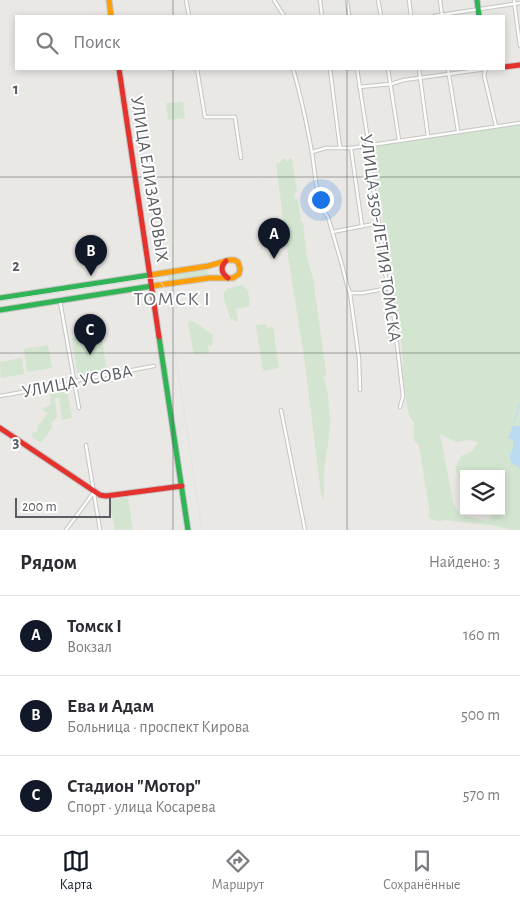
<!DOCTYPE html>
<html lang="ru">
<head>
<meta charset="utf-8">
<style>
  :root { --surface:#fff; --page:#f7f7f7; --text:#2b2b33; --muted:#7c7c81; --line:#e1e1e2; --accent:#111827 }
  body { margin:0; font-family:"Alegreya Sans",sans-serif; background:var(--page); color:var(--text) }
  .controls { position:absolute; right:15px; bottom:15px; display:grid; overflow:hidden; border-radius:0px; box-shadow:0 2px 8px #0003 }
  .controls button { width:45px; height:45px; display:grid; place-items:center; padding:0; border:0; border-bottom:1px solid var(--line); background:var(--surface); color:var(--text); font:25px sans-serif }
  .scale { position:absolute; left:15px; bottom:12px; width:96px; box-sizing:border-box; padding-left:5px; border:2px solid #5a5d61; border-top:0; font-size:14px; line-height:18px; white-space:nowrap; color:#5a5d61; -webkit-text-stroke:4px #fff; paint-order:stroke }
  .you { position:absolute; left:320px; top:199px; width:18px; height:18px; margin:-12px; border:4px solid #fff; border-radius:50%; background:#1a73e8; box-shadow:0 0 0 8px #1a73e833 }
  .badge { display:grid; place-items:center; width:32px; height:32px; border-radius:50%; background:var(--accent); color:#fff; font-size:16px; font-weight:700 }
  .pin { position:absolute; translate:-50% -41px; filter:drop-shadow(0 1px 2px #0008) }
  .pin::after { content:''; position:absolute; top:26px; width:18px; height:15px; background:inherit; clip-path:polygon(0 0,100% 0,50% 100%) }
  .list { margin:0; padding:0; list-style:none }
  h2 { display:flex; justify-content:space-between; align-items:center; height:65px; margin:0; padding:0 20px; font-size:21px }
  h2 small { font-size:16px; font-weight:400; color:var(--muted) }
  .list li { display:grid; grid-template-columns:32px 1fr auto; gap:15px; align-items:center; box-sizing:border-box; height:80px; padding:0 20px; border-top:1px solid var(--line) }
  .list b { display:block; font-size:19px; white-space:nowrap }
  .list p { margin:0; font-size:16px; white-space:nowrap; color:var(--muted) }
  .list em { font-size:16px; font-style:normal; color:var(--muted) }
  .icon { flex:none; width:28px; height:28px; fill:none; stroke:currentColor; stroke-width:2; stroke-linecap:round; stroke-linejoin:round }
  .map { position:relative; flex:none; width:520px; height:530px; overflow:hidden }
  .search { position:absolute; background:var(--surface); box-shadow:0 2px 8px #0003; left:15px; right:15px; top:15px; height:55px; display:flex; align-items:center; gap:12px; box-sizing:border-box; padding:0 18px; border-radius:0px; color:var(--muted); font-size:19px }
  .sheet { height:305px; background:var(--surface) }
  nav { display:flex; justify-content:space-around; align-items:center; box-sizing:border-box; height:70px; border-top:1px solid var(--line); background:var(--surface); font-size:14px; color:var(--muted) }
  nav a { display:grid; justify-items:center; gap:2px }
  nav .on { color:var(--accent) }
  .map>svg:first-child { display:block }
  .green { fill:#d3e5d0; fill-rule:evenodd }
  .water { fill:#badbf2 }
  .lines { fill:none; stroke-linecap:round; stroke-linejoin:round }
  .stream { stroke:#badbf2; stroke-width:1 }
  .street-casing { stroke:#c5c5c5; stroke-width:4.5 }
  .fast-casing { stroke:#c6c6c6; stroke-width:7 }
  .slow-casing { stroke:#c6c6c6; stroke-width:7 }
  .jam-casing { stroke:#c6c6c6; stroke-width:7 }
  .street { stroke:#fcfcfb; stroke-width:2.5 }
  .fast { stroke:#30b455; stroke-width:5 }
  .slow { stroke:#ff9f0a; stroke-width:5 }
  .jam { stroke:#e5322d; stroke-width:5 }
  .tram { stroke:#e1e1e1; stroke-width:1 }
  .rail { stroke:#e1e1e1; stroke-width:1; stroke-dasharray:1 6; stroke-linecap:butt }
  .grid { fill:none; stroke:#5a5d61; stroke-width:1; stroke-opacity:0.55 }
  .labels { text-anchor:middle; stroke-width:4; stroke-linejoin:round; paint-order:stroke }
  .street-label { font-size:18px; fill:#5a5d61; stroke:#fff }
  .quarter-label { font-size:20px; letter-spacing:1px; fill:#6b6f73; stroke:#fff }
  .grid-label { font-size:16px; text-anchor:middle; font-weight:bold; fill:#5a5d61; stroke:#fff; stroke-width:4; stroke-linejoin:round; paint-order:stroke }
</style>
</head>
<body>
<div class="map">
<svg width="520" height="530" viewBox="0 0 520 530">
  <rect width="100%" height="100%" fill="#eae8e4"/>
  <g class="green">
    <polygon points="183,102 185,118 168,120 166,103"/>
    <path d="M520 124V530H512L491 525 444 520C438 523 432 520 428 516L430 514 419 446 414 440V422L410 417 407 407 402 369 403 364 401 342 398 332V327L396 309 389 280 391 274 388 255 385 251 387 247 371 145ZM440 434 456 442 470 440 478 442 472 451 461 456 455 468 459 479 464 480V474H501V511H490L491 516 487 521 462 515 454 506Z"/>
    <polygon points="283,158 286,159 287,162 290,158 292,159 297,192 294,193 295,199 298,200 301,222 303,222 307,259 313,277 326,373 326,376 323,376 325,380 328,395 330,421 329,437 324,470 324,501 321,494 305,364 288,256 276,164 281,162"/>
    <polygon points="207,269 208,275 169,281 168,275"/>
    <polygon points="242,285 248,290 250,306 236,309 238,321 235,321 230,318 223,296 226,289"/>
    <polygon points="193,321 213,335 212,346 208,346 209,353 194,355 188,323"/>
    <polygon points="266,324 267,328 273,327 279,368 263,371 256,325"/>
    <polygon points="101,333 107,372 78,377 72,338"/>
    <polygon points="48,345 52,368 27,372 24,349"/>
    <polygon points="22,358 24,374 1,378 0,362"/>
    <polygon points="67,390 72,418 62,420 59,398 55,398 57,417 50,424 53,426 41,443 31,436 33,432 37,432 38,426 48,413 42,409 51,404 50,393"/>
    <polygon points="128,497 133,530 118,530 118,528 118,530 115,530 109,500"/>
  </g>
  <path class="water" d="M513 426H520V468C512 463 509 463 510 453L512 452C513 448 514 443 512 439H508Z"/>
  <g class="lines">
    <polyline class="stream" points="514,423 520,403"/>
    <defs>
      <g id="street">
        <polyline points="186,0 189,16"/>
        <polyline points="274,0 284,16"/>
        <polyline points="320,0 322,16"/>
        <polyline points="347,0 349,16"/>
        <polyline points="378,0 381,16"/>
        <polyline points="409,0 411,16"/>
        <polyline points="440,0 442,15"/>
        <polyline points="514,0 520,46"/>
        <polyline points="434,16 520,3"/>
        <polyline points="197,69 205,117 235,117 241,158"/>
        <path d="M293 69C301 96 307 125 312 153 315 171 316 203 328 217L342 265 347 285 350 293 359 359 360 390"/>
        <polyline points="330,69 340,148"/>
        <polyline points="357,69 368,140 367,148 379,223 385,273 392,301 403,396 400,407"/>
        <polyline points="388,69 399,140"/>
        <polyline points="419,69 428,136"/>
        <polyline points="448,69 458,131"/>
        <polyline points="486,69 484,75 496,126"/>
        <polyline points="359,87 391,84 404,80 486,69"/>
        <polyline points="351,148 362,226"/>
        <polyline points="312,152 326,148 351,148 520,123"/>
        <polyline points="332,232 379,223"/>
        <polyline points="350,293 363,293 389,288"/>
        <polyline points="60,301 79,408"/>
        <polyline points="0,396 74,383 79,380 154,366"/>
        <polyline points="281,410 305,530"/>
        <polyline points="86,445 100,530"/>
        <polyline points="66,530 94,492"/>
      </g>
      <g id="fast">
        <polyline points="477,0 479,16"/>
        <polyline points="0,298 150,275"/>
        <polyline points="0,310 152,286"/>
        <polyline points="159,337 188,530"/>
      </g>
      <g id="slow">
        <polyline points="109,0 111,16"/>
        <polyline points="150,275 208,266 229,260 234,260 238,262 240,269 239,274 233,278 209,278 152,286"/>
      </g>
      <g id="jam">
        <polyline points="504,67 520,65"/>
        <polyline points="119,69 159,337"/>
        <path d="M226 261C220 267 221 273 228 278"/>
        <polyline points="0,428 100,495 106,496 182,486"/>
      </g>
    </defs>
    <use href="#street" class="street-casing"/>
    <use href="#fast" class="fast-casing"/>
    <use href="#slow" class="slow-casing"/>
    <use href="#jam" class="jam-casing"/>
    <use href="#street" class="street"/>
    <use href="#fast" class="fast"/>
    <use href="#slow" class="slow"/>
    <use href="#jam" class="jam"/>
    <path class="tram" d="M0 301 151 278C159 279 164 284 166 292L202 530"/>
    <g class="rail">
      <polyline points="235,0 238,16"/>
      <polyline points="245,69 295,435 307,515 311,530"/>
    </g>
  </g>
  <path class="grid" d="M173 0V16M347 0V16M173 69V530M347 69V530M0 177H520M0 353H520"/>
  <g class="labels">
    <g class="street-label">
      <text transform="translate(150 179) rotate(81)" y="6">УЛИЦА ЕЛИЗАРОВЫХ</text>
      <text transform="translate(381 238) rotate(82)" y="6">УЛИЦА 350-ЛЕТИЯ ТОМСКА</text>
      <text transform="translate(77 381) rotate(-11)" y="6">УЛИЦА УСОВА</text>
    </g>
    <g class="quarter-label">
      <text x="172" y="305">ТОМСК I</text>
    </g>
  </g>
  <g class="grid-label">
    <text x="16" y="94">1</text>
    <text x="16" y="271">2</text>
    <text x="16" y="447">3</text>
  </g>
</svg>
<div class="controls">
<button><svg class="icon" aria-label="layers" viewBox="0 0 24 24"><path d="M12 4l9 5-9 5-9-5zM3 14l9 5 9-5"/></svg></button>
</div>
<div class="scale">200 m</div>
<div class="you"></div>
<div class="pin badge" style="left:274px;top:259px">A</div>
<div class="pin badge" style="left:91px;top:276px">B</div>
<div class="pin badge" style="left:90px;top:355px">C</div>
<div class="search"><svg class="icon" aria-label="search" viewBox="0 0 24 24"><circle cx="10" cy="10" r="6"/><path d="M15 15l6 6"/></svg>Поиск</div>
</div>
<section class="sheet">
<h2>Рядом<small>Найдено: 3</small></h2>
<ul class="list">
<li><span class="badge">A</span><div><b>Томск I</b><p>Вокзал</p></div><em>160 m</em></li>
<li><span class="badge">B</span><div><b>Ева и Адам</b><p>Больница · проспект Кирова</p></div><em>500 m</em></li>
<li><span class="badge">C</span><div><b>Стадион &quot;Мотор&quot;</b><p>Спорт · улица Косарева</p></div><em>570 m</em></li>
</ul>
</section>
<nav>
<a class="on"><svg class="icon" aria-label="map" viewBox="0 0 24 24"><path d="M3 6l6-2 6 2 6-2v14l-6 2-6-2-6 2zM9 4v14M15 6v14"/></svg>Карта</a>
<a><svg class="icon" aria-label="directions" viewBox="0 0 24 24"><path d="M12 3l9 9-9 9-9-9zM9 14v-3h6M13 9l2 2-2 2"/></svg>Маршрут</a>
<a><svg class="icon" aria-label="saved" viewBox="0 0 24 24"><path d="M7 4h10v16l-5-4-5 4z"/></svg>Сохранённые</a>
</nav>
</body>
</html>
